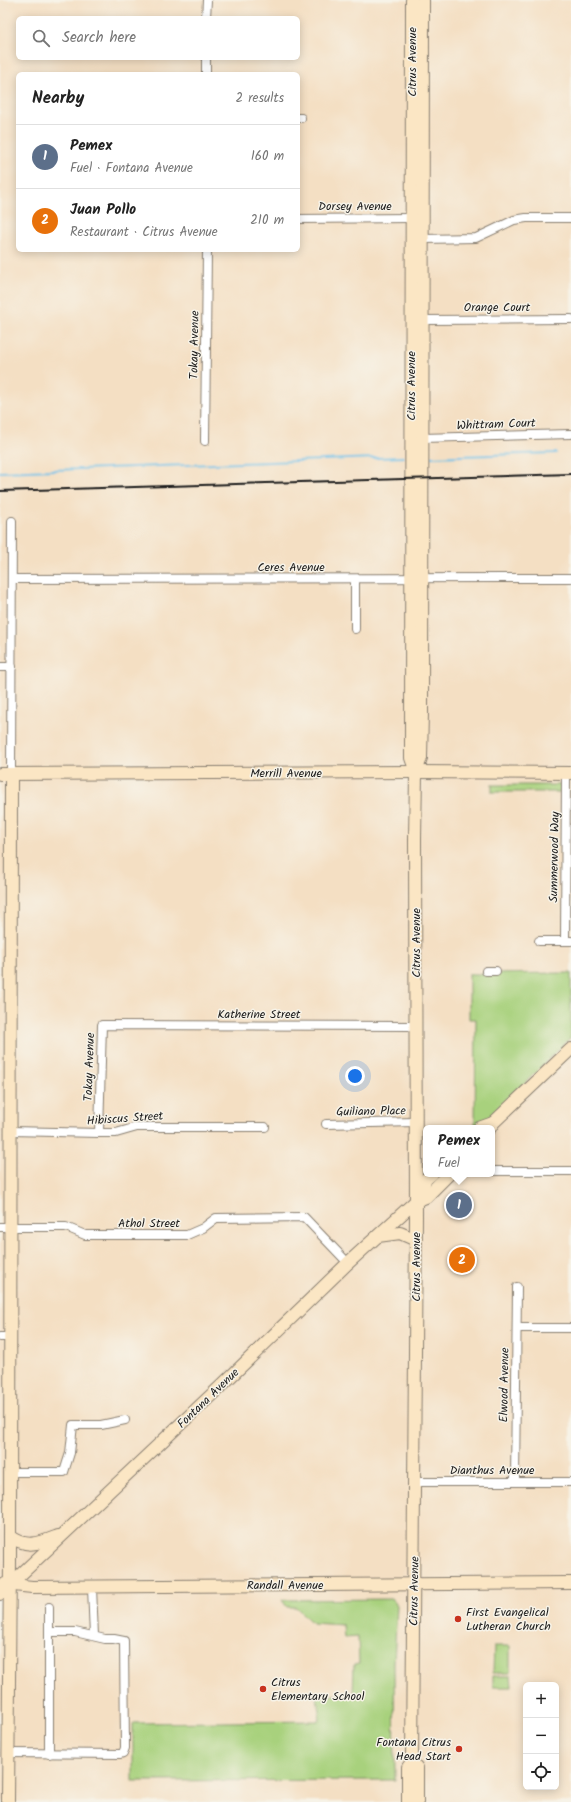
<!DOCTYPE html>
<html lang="en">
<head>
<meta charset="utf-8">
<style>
  :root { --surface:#fff; --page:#f2f2f2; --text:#222; --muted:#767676; --line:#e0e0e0; --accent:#c8321e }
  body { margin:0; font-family:Kalam,sans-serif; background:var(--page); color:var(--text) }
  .controls { position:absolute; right:12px; bottom:12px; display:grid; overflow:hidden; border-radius:6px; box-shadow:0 2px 10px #0003 }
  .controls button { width:36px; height:36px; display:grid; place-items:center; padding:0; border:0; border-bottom:1px solid var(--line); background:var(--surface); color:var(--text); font:20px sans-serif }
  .you { position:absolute; left:355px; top:1076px; width:14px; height:14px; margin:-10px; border:3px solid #fff; border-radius:50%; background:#1a73e8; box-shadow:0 0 0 6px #1a73e833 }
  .badge { display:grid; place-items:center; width:26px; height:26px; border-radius:50%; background:var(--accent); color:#fff; font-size:13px; font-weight:700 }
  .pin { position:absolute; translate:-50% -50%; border:2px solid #fff; box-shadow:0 1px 4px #0006 }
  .popup { position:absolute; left:423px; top:1125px; width:72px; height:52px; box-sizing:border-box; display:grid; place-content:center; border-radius:6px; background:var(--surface); filter:drop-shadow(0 1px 3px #0005); font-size:13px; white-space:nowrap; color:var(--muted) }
  .popup b { font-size:15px; color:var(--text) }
  .popup::after { content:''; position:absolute; left:50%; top:100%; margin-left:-8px; border:8px solid transparent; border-top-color:var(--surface) }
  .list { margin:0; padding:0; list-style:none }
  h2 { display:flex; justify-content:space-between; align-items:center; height:52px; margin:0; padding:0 16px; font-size:17px }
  h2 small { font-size:13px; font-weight:400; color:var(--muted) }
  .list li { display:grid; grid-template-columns:26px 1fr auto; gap:12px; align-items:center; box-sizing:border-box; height:64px; padding:0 16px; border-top:1px solid var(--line) }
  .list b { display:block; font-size:15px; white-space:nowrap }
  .list p { margin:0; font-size:13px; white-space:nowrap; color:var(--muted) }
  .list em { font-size:13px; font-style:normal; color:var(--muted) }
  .icon { flex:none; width:22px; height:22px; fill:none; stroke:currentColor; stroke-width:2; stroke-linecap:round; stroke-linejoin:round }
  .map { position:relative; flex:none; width:571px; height:1802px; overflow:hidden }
  .search { position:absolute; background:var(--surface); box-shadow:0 2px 10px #0003; left:16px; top:16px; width:284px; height:44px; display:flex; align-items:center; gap:10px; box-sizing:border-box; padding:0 14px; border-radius:6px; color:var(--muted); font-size:15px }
  .panel { position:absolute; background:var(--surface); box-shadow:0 2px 10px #0003; left:16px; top:72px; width:284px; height:180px; border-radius:6px }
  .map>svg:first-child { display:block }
  .green { fill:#a8d17d; stroke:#62764c }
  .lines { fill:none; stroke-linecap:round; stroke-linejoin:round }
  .stream { stroke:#6dc1e9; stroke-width:2 }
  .street-casing { stroke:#887e70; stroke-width:10 }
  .secondary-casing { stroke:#887e70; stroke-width:14 }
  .street { stroke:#fff; stroke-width:8 }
  .secondary { stroke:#fbe6c4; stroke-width:12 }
  .rail { stroke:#1c1c1c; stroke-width:2 }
  .poi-dot { fill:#c8321e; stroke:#f7f3e8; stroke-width:1.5 }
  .labels { text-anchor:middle; stroke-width:3; stroke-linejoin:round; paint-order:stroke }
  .street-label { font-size:12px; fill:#1c1c1c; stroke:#f7f3e8 }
  .poi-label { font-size:12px; fill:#1c1c1c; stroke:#f7f3e8; text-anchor:start }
</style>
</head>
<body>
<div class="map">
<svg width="571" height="1802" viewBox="0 0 571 1802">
  <rect width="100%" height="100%" fill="#f7f3e8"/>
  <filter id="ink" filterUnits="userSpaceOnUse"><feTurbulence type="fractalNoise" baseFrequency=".025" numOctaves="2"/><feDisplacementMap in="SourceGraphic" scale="8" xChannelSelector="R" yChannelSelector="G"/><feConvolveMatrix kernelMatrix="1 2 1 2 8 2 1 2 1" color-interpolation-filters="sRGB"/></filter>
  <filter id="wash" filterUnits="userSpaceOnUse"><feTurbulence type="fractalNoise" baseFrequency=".012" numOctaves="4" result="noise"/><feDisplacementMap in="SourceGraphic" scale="16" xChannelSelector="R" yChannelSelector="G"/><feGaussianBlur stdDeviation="0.9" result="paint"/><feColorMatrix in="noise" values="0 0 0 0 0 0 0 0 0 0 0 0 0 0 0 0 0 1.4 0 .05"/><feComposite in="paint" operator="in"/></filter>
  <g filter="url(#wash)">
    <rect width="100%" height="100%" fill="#f4dfc3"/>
    <g class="green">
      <rect x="492" y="785" width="70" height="7"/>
      <polygon points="571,973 571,1037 485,1123 475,1125 476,1019 469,1019 469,974"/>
      <polygon points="392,1599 397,1605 394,1663 395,1780 133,1781 133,1723 320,1721 317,1695 353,1695 354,1664 359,1663 358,1637 344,1638 343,1625 312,1623 296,1607 287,1607 282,1600"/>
      <polygon points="494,1646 510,1646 510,1673 493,1673"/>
      <polygon points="493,1676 511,1676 512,1687 493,1687"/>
    </g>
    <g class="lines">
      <g class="stream">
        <polyline points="430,457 556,453"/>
        <polyline points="0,472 403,457"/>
      </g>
    </g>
  </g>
  <g filter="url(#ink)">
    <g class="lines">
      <defs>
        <g id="street">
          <polyline points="206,18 207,0"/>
          <polyline points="206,58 206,74"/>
          <polyline points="298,118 301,118"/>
          <polyline points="298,219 411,218"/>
          <polyline points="423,239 476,238 514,220 526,218 571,218"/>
          <polyline points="423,320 571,319"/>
          <polyline points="422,438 571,434"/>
          <polyline points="205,441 207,250"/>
          <polyline points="12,579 571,578"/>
          <polyline points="355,579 355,629"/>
          <polyline points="0,667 12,667"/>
          <polyline points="11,774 12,521"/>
          <polyline points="539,941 571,941"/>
          <polyline points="565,941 566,773"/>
          <polyline points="486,971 496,971"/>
          <polyline points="326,1124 416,1122"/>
          <polyline points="11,1131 99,1133 116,1133 137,1127 265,1127"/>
          <polyline points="99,1133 102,1025 416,1026"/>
          <polyline points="492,1171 571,1171"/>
          <polyline points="0,1227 66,1227 85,1235 187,1235 203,1228 216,1218 304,1217 348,1263"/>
          <polyline points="517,1328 571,1328"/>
          <polyline points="0,1337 11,1337"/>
          <polyline points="10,1472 64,1472 70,1453 73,1425 101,1425 125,1420"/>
          <polyline points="414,1482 571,1482"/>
          <polyline points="515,1482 517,1287"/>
          <polyline points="92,1587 94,1636"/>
          <polyline points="9,1753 120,1754 123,1753 125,1748 124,1641 114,1639 105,1639 75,1632 49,1632"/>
          <polyline points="49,1754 49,1607"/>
        </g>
        <g id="secondary">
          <polyline points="412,0 411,758 416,772"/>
          <polyline points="0,774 416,772 571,773"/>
          <polyline points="479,1128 493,1123"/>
          <polyline points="490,1128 493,1123 571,1049"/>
          <polyline points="417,1198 426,1179 432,1174"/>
          <polyline points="378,1236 400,1233 416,1240"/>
          <path d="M10 1536C27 1549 40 1543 58 1536"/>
          <polyline points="5,1584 32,1587 571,1583"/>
          <polyline points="0,1594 222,1385 348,1263 416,1201 426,1197 449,1174"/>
          <polyline points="412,1762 417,1768 417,1802"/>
          <polyline points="8,1802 10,1561 11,774"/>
          <polyline points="408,1802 408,1767 412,1762 416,1216 415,840 416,772 421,758 422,712 423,0"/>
        </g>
      </defs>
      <use href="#street" class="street-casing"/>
      <use href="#secondary" class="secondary-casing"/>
      <use href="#street" class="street"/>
      <use href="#secondary" class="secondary"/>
      <polyline class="rail" points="0,491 571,474"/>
    </g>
  </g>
  <g class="poi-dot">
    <circle cx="458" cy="1619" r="4"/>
    <circle cx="263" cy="1689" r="4"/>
    <circle cx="459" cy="1749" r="4"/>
  </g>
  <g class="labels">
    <g class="street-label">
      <text transform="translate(412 62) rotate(-90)" y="4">Citrus Avenue</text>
      <text x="355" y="210">Dorsey Avenue</text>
      <text x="497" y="311">Orange Court</text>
      <text transform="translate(194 345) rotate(-89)" y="4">Tokay Avenue</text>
      <text transform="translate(411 386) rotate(-90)" y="4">Citrus Avenue</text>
      <text transform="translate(496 424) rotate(-2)" y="4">Whittram Court</text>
      <text x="291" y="571">Ceres Avenue</text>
      <text x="286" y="777">Merrill Avenue</text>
      <text transform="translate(554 857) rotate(-89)" y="4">Summerwood Way</text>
      <text transform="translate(416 943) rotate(-90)" y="4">Citrus Avenue</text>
      <text x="259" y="1018">Katherine Street</text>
      <text transform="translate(89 1067) rotate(-88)" y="4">Tokay Avenue</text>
      <text transform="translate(371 1111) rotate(-1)" y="4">Guiliano Place</text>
      <text transform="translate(125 1118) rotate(-4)" y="4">Hibiscus Street</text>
      <text x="149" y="1227">Athol Street</text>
      <text transform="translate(416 1267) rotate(-90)" y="4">Citrus Avenue</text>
      <text transform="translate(504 1385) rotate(-89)" y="4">Elwood Avenue</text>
      <text transform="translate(208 1398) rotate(-44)" y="4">Fontana Avenue</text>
      <text x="492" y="1474">Dianthus Avenue</text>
      <text x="285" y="1589">Randall Avenue</text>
      <text transform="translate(414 1591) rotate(-89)" y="4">Citrus Avenue</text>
    </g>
    <g class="poi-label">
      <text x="466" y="1616">First Evangelical<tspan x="466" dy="14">Lutheran Church</tspan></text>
      <text x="271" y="1686">Citrus<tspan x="271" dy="14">Elementary School</tspan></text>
      <text x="451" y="1746" text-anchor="end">Fontana Citrus<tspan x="451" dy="14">Head Start</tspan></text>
    </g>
  </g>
</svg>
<div class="controls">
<button>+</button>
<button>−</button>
<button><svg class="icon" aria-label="locate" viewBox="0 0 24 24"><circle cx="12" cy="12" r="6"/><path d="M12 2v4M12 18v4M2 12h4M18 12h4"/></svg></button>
</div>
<div class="you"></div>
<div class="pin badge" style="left:459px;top:1205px;background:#5c6f8a">1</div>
<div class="popup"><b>Pemex</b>Fuel</div>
<div class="pin badge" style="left:462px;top:1260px;background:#e8710a">2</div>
<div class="search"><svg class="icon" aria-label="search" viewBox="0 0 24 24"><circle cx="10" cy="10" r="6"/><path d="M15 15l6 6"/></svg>Search here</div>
<section class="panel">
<h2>Nearby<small>2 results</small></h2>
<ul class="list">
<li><span class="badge" style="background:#5c6f8a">1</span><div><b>Pemex</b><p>Fuel · Fontana Avenue</p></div><em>160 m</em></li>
<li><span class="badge" style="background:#e8710a">2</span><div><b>Juan Pollo</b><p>Restaurant · Citrus Avenue</p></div><em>210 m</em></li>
</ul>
</section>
</div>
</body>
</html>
